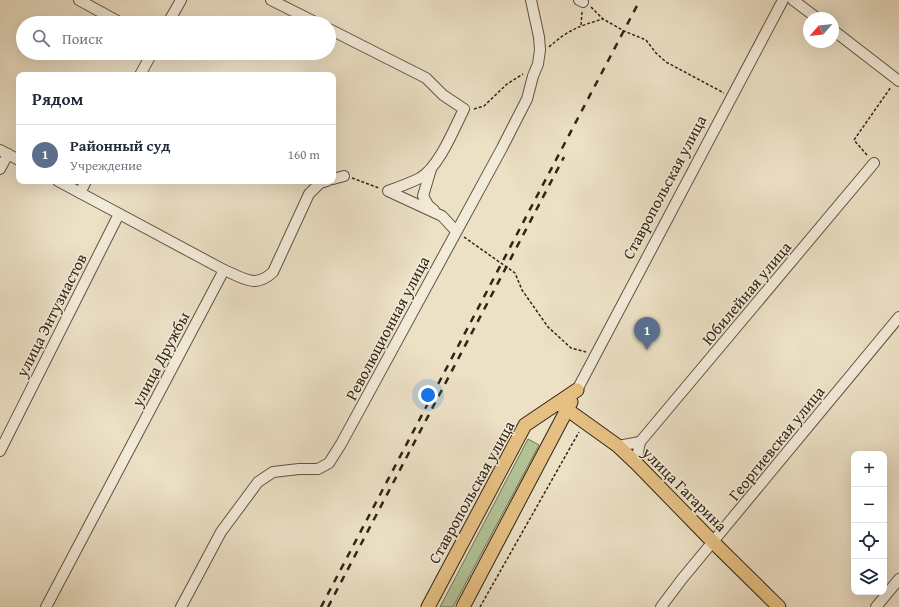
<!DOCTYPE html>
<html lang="ru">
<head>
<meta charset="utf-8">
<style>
  :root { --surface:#fff; --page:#f2f2f3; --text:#1f2937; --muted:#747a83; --line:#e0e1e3; --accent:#db2777 }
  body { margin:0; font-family:"Gentium Book Plus",serif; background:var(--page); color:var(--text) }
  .controls { position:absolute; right:12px; bottom:12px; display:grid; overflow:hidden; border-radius:8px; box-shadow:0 4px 16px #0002 }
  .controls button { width:36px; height:36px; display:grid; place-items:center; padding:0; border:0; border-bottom:1px solid var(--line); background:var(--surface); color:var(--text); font:20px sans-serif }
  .compass { position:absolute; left:803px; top:12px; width:36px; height:36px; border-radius:50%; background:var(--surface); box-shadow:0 4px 16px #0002; rotate:242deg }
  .you { position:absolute; left:428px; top:395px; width:14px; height:14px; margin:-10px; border:3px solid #fff; border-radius:50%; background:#1a73e8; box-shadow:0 0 0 6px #1a73e833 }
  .badge { display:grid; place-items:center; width:26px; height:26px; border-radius:50%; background:var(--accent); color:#fff; font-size:13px; font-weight:700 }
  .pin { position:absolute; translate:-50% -33px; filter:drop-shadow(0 1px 2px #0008) }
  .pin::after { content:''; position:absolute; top:21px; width:14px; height:12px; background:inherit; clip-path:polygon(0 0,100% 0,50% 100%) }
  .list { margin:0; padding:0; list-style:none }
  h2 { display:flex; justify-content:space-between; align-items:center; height:52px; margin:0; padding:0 16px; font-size:17px }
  h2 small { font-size:13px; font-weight:400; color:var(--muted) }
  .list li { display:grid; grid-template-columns:26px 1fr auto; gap:12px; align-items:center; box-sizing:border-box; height:60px; padding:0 16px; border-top:1px solid var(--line) }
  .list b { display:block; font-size:15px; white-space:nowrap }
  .list p { margin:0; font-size:13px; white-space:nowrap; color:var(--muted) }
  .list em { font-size:13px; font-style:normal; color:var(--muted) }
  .icon { flex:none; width:22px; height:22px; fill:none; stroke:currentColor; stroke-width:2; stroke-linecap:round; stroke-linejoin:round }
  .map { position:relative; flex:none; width:899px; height:607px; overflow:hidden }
  .search { position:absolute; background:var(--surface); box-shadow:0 4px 16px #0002; left:16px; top:16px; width:320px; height:44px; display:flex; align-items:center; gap:10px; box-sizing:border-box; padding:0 14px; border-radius:22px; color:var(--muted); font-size:15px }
  .panel { position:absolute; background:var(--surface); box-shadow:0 4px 16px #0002; left:16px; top:72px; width:320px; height:112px; border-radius:8px }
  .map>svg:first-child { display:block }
  .green { fill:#b2c398; stroke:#717456 }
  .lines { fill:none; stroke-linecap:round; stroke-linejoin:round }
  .minor-casing { stroke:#5f5341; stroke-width:12 }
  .major-casing { stroke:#302415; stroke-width:15 }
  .path { stroke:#302415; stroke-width:1.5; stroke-dasharray:3 2; stroke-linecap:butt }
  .minor { stroke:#f3ebd9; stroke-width:10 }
  .major { stroke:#e6c082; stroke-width:13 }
  .rail { stroke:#302415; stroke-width:2.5; stroke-dasharray:7 7; stroke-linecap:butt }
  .labels { text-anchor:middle; stroke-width:3; stroke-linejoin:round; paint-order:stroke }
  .street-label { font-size:16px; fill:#302415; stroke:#f3ebd9 }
</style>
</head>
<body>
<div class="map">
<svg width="899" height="607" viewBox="0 0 899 607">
  <rect width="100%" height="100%" fill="#ece0c5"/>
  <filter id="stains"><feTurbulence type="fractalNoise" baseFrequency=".005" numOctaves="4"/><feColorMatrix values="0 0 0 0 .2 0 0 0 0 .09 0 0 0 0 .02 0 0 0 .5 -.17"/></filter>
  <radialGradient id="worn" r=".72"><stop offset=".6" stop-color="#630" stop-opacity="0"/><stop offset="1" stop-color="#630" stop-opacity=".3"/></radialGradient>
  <polygon class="green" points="528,439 539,445 453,607 440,607"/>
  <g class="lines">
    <defs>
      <g id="minor">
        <polyline points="79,0 121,23"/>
        <polyline points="271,0 317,23"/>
        <polyline points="579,0 583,2"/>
        <polyline points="793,0 817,18"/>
        <polyline points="168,23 181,0"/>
        <path d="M329 29 426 78 443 95 464 109C454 129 439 167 420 178 410 183 399 187 388 191L442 216 456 231"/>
        <polyline points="833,30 899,81"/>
        <polyline points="140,75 152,53"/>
        <polyline points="0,150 19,160"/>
        <polyline points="0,169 8,154"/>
        <polyline points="431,169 423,196 428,205 434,210"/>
        <polyline points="333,179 344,176"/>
        <polyline points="58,181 224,270"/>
        <polyline points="80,193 86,181"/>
        <polyline points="577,390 783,0"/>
        <polyline points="618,446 640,442"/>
        <polyline points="0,451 119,214"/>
        <polyline points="636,463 640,442 874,163"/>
        <path d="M46 607 224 270C244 278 255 289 273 272L309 194 320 183 327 181"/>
        <polyline points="181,607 221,532 258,482 273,472 299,469 318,469 329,463 341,444 502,148 527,99 533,76 538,64 540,50 539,37 531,0"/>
        <polyline points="661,607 682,579 899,317"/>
        <polyline points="876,607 899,579"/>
      </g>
      <g id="major">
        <polyline points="558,403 618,446 636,463 713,542 779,607"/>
        <polyline points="428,607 525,425 577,390"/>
        <polyline points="463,607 571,402"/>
      </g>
    </defs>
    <use href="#minor" class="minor-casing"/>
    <use href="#major" class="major-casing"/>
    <g class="path">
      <polyline points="591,7 603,19 624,31 646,40 656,53 666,62 724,93"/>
      <polyline points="581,25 582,12"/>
      <path d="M549 47C568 30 579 26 603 19"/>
      <polyline points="474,109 484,106 507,84 523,74"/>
      <polyline points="867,155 854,140 891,87"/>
      <polyline points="352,178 379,188"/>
      <polyline points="464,237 515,273 522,290 548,327 571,348 586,352"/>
      <polyline points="480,607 579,432"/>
    </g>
    <use href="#minor" class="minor"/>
    <use href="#major" class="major"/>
    <g class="rail">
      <polyline points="321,607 640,0"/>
      <polyline points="328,607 564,157"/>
    </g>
  </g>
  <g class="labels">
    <g class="street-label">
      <text transform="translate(664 187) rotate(-62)" y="6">Ставропольская улица</text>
      <text transform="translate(746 293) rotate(-50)" y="6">Юбилейная улица</text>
      <text transform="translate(51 315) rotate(-63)" y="6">улица Энтузиастов</text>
      <text transform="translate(387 328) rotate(-62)" y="6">Революционная улица</text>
      <text transform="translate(160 359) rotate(-62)" y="6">улица Дружбы</text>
      <text transform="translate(776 443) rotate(-51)" y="6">Георгиевская улица</text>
      <text transform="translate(685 489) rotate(45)" y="6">улица Гагарина</text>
      <text transform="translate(471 492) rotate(-61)" y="6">Ставропольская улица</text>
    </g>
  </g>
  <rect width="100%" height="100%" filter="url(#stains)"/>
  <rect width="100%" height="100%" fill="url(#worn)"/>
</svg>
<div class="controls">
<button>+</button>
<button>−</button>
<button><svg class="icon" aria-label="locate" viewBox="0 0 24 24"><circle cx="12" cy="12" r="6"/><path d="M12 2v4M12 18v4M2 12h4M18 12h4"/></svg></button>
<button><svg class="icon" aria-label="layers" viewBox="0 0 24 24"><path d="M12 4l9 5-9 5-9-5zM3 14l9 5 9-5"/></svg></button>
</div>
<svg class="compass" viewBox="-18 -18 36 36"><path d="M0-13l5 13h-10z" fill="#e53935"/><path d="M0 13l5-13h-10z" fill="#747a83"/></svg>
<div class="you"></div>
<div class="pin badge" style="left:647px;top:350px;background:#5c6f8a">1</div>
<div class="search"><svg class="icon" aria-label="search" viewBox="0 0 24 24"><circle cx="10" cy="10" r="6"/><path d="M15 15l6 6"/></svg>Поиск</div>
<section class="panel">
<h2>Рядом<small></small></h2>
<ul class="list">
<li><span class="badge" style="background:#5c6f8a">1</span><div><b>Районный суд</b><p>Учреждение</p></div><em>160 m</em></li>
</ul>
</section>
</div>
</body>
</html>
